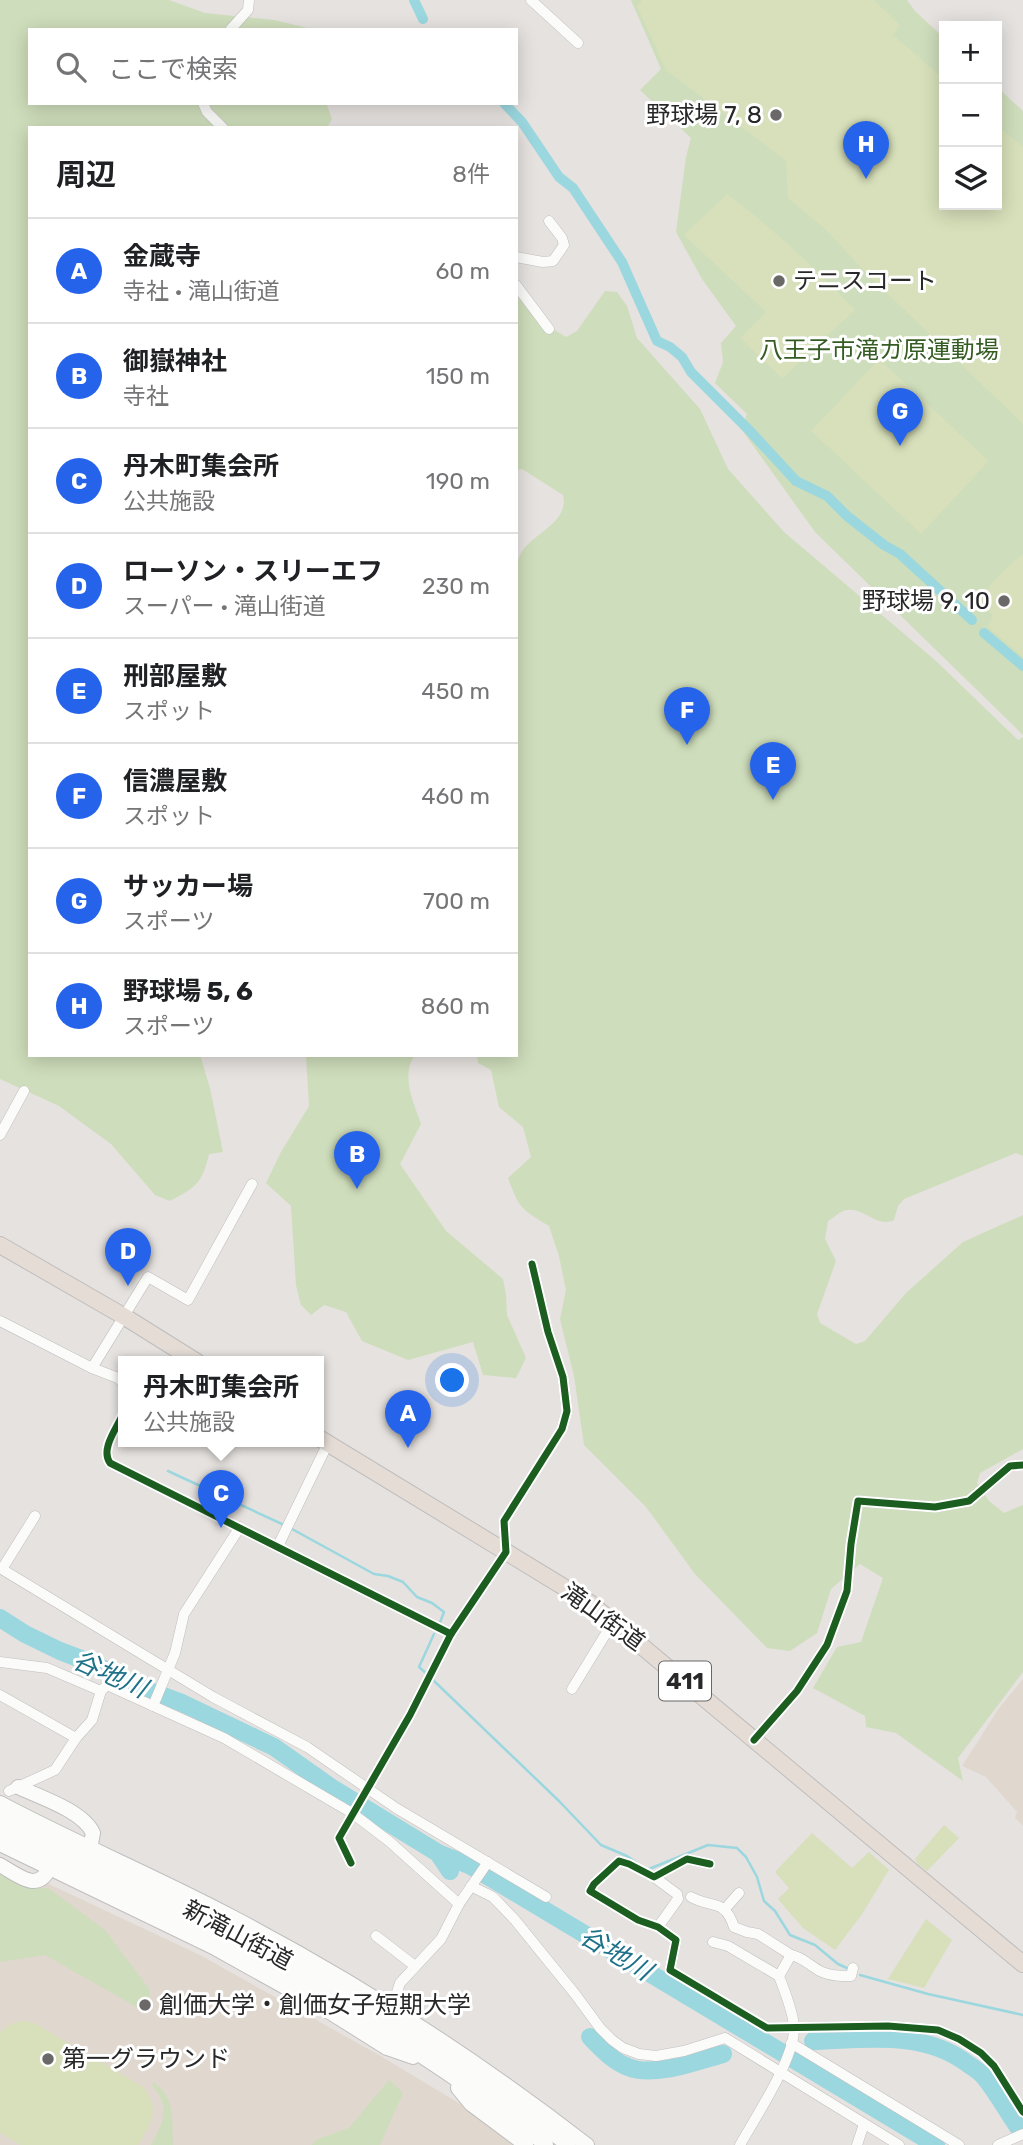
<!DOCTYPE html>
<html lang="ja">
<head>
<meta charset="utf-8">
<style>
  :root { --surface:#fff; --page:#f6f6f6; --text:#202124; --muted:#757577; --line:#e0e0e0; --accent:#2563eb }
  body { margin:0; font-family:Rubik,"Noto Sans JP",sans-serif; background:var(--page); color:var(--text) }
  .controls { position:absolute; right:21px; top:21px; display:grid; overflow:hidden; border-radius:0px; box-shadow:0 4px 18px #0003 }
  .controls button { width:63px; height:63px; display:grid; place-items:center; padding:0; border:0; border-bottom:2px solid var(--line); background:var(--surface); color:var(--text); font:35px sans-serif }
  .you { position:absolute; left:453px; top:1381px; width:24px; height:24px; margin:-18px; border:5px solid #fff; border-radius:50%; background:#1a73e8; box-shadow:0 0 0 10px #1a73e833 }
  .badge { display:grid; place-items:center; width:46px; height:46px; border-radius:50%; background:var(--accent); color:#fff; font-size:23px; font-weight:700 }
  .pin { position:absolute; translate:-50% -58px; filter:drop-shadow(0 2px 4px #0008) }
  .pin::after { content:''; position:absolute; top:37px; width:24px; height:21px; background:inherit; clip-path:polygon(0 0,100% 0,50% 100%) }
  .popup { position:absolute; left:118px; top:1356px; width:206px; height:91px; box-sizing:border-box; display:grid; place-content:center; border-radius:0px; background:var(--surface); filter:drop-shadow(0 2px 5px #0005); font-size:23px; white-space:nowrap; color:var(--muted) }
  .popup b { font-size:26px; color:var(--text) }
  .popup::after { content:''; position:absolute; left:50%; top:100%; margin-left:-14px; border:14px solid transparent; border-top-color:var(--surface) }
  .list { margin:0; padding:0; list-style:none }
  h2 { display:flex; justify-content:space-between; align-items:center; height:91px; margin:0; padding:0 28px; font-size:30px }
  h2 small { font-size:23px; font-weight:400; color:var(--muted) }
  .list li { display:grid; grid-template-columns:46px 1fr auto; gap:21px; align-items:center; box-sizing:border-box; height:105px; padding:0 28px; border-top:2px solid var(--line) }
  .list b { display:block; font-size:26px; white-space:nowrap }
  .list p { margin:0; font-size:23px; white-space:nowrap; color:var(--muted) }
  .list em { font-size:23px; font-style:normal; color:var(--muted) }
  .icon { flex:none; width:38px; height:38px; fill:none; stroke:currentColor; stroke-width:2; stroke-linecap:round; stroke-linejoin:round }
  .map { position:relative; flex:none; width:1023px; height:2145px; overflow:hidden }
  .search { position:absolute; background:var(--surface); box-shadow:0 4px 18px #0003; left:28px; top:28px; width:490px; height:77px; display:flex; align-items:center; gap:18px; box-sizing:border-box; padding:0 24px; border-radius:0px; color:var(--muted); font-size:26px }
  .panel { position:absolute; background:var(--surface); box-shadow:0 4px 18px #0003; left:28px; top:126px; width:490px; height:931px; border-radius:0px }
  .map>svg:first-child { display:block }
  .education { fill:#e0d8ce }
  .green { fill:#ceddbb }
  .pitch { fill:#d7e0ba }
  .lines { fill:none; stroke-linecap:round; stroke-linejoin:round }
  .stream { stroke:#9bd7df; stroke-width:2.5 }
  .canal { stroke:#9bd7df; stroke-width:10 }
  .river { stroke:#9bd7df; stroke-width:18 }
  .minor-casing { stroke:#c0bfbf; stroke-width:11 }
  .secondary-casing { stroke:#c0bfbf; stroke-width:16 }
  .trunk-casing { stroke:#bfbdbd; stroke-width:18 }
  .minor { stroke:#fbfbfa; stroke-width:10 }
  .secondary { stroke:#fbfbfa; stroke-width:14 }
  .trunk { stroke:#e4dcd5; stroke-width:16 }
  .cycleway-casing { stroke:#fff; stroke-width:11 }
  .cycleway { stroke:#1b5e20; stroke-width:7 }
  .poi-dot { fill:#6a6968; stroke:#fff; stroke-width:2.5 }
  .labels { text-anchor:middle; stroke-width:6; stroke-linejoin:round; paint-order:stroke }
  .shield { fill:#fff; stroke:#686868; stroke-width:2 }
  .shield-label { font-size:23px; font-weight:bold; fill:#282828 }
  .poi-label { font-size:24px; fill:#282828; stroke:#fff; text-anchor:start }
  .park-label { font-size:24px; fill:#355c22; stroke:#fff }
  .street-label { font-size:24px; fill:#282828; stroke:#fff }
  .water-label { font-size:26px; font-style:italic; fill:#1d7188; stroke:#fff }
</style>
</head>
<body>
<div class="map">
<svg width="1023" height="2145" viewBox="0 0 1023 2145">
  <rect width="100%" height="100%" fill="#e6e2df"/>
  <g class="education">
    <polygon points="1023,1679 1023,1826 1015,1818 1017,1812 986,1777 962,1766 999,1708"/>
    <polygon points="0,1856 53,1886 200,1955 379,2055 462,2105 516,2145 0,2145"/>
  </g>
  <g class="green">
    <path d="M0 0H169L205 13 274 20 316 30H30V103H326L332 119 327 128H30V1055H200L210 1088 223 1152 209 1154C202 1184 196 1187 170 1201L155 1195 111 1144 59 1106 0 1079Z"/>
    <polygon points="631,0 907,0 915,11 944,38 944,205 997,205 997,87 1023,111 1023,735 815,532 742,430 747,414 715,383 723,362 721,343 736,326 702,279 676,232 686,157 691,138 640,90 661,69"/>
    <path d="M516 290 553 329 566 337 577 331 605 291 617 292 627 306 637 338 700 409 728 469 784 532 936 661 1018 740 1023 737V1156L1016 1153 904 1199 898 1206 894 1220C876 1229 862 1204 843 1211 838 1213 833 1218 828 1221L825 1239 836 1261 817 1314 820 1323 856 1344 865 1341 906 1293 963 1242 1023 1215V1449L980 1473 977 1483 989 1501 1004 1513 1023 1505V1672L958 1758 963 1781 896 1733 866 1727 865 1716 813 1688 837 1647 861 1642 883 1578 860 1564 831 1589 817 1633 790 1651 767 1648 695 1574 646 1507 584 1445 574 1376 560 1319 566 1290 559 1256 549 1226C521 1209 519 1208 508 1178L531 1157 523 1127 499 1107 491 1070 478 1063 477 1055H516V576C517 568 517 560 521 553 533 533 570 522 563 495L522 469 516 470Z"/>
    <path d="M306 1055H415C400 1075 414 1103 421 1124L400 1164 446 1231 503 1279 506 1295 507 1315 526 1358 516 1378 483 1375 473 1342 408 1360 362 1341 346 1312 324 1305 311 1315 301 1305 296 1285 291 1206 266 1183 281 1152 309 1106Z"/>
    <polygon points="0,1874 28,1888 48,1888 105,1930 150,1990 147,2013 45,1955 0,1962"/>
    <polygon points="389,2080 403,2093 380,2145 311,2145 318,2139 349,2128"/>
    <path d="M154 2082C176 2100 172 2119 173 2145H151C164 2122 171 2107 152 2085Z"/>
  </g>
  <g class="pitch">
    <polygon points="642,0 874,0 900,25 893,35 944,79 944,205 997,205 997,125 1023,147 1023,424 868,275 825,229 788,198 786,161 666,70 637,6"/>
    <path d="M727 194C774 229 815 268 855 310L807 354 783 379 740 338 766 312 684 235Z"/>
    <polygon points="879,359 989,461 921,534 811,431"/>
    <path d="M1023 554V657L987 626 993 616C989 611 985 607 984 602 982 586 1012 564 1023 554Z"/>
    <polygon points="944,1825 959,1838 927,1871 918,1864 915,1859"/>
    <polygon points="812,1833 852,1868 869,1852 889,1870 862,1914 835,1950 803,1928 778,1899 789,1888 775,1872"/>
    <polygon points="926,1919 952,1940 924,1988 888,1979"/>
    <path d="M22 2021 34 2023 143 2087C161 2110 151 2123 138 2145H21L0 2133V2032L11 2024Z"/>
  </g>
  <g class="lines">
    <g class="stream">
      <polyline points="168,1471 284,1525"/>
      <polyline points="292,1529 374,1574 388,1576 403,1582 417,1597 432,1603 444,1612 439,1625"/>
      <polyline points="428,1675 419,1667 434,1634"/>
      <polyline points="432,1679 559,1801 601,1845 627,1856 637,1863"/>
      <polyline points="649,1869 708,1845 737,1848 746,1857 757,1877 764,1901 775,1911 790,1935 815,1945 838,1964 849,1969"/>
      <polyline points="860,1975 928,1994 1023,2015"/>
    </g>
    <g class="canal">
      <polyline points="414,0 423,19"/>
      <polyline points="504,103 522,122 559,177 573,188 622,262 657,341 670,347 682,357 691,372 749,430 796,481 827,496 847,516 884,545 900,554 972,620"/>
      <polyline points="984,633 1023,666"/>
    </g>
    <g class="river">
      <polyline points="0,1618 25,1634 60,1651 94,1664 133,1685 182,1703 274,1747 332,1788 438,1853 450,1871"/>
      <polyline points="438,1853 471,1866 936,2145"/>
      <path d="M590 2037C601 2048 612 2061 628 2067 654 2078 697 2061 723 2054"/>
      <path d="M813 2041C865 2039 924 2030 968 2064 974 2068 981 2072 985 2078 997 2093 1007 2111 1018 2127"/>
    </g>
    <defs>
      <g id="minor">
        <polyline points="531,0 578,43"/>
        <polyline points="230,30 248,10 249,0"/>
        <polyline points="203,103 207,112 223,128"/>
        <polyline points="516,257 543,262 553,261 564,245 562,238 549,221"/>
        <polyline points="516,285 549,329"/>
        <polyline points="0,1135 24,1091"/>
        <polyline points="0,1321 92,1368 118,1378 123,1383"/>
        <polyline points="92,1368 148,1277 188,1300 252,1184"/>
        <path d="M123 1414C117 1428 100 1449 110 1463L451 1634"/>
        <polyline points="278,1546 328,1443"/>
        <polyline points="0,1568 213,1697 307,1747 396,1808 546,1897"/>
        <polyline points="2,1569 35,1516"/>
        <polyline points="0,1662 47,1668 101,1691"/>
        <polyline points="572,1689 613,1622"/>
        <polyline points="0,1695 76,1738"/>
        <polyline points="153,1706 175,1653 184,1614 240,1527"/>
        <polyline points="754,1740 797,1691 827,1645 847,1591 851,1544 858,1501 935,1507 969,1501 1010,1466 1023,1465"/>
        <polyline points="9,1791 55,1770 76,1738 92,1720 101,1691 107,1685 224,1738 352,1813 390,1842 459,1904"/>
        <polyline points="351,1863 339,1838 410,1715 451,1634 506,1552 504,1521 562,1429 567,1411 563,1377 548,1332 532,1264"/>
        <polyline points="710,1864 687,1859 654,1877 629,1864 619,1861 594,1884 590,1891 638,1920 658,1927 676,1940 670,1970 767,2028 888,2026 938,2030 959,2039 981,2053 994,2066 1023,2112"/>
        <polyline points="654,1877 677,1894 678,1899 658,1927"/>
        <polyline points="471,1886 493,1897 515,1920 575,1994 600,2028 612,2040 623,2048 639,2054 656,2056 684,2051 725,2038 899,2145"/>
        <path d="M691 1897C712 1909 724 1897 734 1927L747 1932 758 1934 791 1955"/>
        <polyline points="724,1910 739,1893"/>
        <polyline points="376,1936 415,1966"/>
        <polyline points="713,1942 728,1946 779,1976"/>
        <polyline points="408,2019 413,2014 414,2007 411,2004 400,1998 397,1992 400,1983 441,1939 459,1904 488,1862"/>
        <polyline points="791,2043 959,2145"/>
        <path d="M740 2145C755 2118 795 2058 794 2028 794 2013 784 1990 779 1976L791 1955C803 1957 811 1967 822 1972 831 1976 841 1976 851 1976L853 1968"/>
        <polyline points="857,2145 864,2124"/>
        <polyline points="998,2145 1023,2134"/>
      </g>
      <g id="secondary">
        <path d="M18 1787C40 1797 83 1811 93 1833L90 1849"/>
        <path d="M0 1803C77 1844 157 1877 234 1918 358 1983 476 2059 587 2145"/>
        <path d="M0 1816C72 1854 147 1886 219 1923 341 1987 459 2061 568 2145"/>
        <path d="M0 1830C72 1869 147 1900 219 1938 333 1997 445 2066 546 2145"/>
        <polyline points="0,1844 213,1947 328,2011 387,2048 413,2057"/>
        <path d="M0 1865C18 1875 37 1893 49 1869"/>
        <polyline points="458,2088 471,2104 526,2145"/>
      </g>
      <g id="trunk">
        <polyline points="0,1245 125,1317 197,1362"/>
        <polyline points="319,1438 590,1603 1023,1964"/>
      </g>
    </defs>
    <use href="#minor" class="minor-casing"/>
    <use href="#secondary" class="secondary-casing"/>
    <use href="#trunk" class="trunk-casing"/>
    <use href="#minor" class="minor"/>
    <use href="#secondary" class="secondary"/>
    <use href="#trunk" class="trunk"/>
    <defs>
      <g id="cycleway">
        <path d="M123 1414C117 1428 100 1449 110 1463L451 1634"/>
        <polyline points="754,1740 797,1691 827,1645 847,1591 851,1544 858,1501 935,1507 969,1501 1010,1466 1023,1465"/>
        <polyline points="351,1863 339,1838 410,1715 451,1634 506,1552 504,1521 562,1429 567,1411 563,1377 548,1332 532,1264"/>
        <polyline points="710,1864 687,1859 654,1877 629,1864 619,1861 594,1884 590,1891 638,1920 658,1927 676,1940 670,1970 767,2028 888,2026 938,2030 959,2039 981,2053 994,2066 1023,2112"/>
      </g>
    </defs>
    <use href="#cycleway" class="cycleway-casing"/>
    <use href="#cycleway" class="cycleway"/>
  </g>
  <g class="poi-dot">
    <circle cx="776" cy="115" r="7"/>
    <circle cx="779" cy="281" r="7"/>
    <circle cx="1004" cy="601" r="7"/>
    <circle cx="145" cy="2005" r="7"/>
    <circle cx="48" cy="2059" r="7"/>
  </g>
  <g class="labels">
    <rect class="shield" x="659" y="1661.5" width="52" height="39" rx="5"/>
    <g class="shield-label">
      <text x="685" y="1689">411</text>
    </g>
    <g class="poi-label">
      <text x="762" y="123" text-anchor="end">野球場 7, 8</text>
      <text x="793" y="289">テニスコート</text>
      <text x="990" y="609" text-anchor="end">野球場 9, 10</text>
      <text x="159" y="2013">創価大学・創価女子短期大学</text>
      <text x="62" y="2067">第一グラウンド</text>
    </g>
    <g class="park-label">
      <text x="879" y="358">八王子市滝ガ原運動場</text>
    </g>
    <g class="street-label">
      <text transform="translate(603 1617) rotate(36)" y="8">滝山街道</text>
      <text transform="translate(238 1935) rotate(28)" y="8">新滝山街道</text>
    </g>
    <g class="water-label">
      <text transform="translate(110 1674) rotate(24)" y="9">谷地川</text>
      <text transform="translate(616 1953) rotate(31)" y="9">谷地川</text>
    </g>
  </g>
</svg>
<div class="controls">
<button>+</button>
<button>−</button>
<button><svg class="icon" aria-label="layers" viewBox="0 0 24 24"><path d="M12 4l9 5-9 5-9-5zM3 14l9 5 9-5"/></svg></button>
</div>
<div class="you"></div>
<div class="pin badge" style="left:408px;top:1448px">A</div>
<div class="pin badge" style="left:357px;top:1189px">B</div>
<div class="pin badge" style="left:221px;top:1528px">C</div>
<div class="popup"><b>丹木町集会所</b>公共施設</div>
<div class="pin badge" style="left:128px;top:1286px">D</div>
<div class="pin badge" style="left:773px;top:800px">E</div>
<div class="pin badge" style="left:687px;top:745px">F</div>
<div class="pin badge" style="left:900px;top:446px">G</div>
<div class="pin badge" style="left:866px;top:179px">H</div>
<div class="search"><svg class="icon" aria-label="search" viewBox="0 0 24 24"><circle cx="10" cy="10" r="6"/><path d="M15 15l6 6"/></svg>ここで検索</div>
<section class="panel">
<h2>周辺<small>8件</small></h2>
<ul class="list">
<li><span class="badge">A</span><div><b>金蔵寺</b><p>寺社 · 滝山街道</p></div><em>60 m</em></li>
<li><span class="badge">B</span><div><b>御嶽神社</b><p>寺社</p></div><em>150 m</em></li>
<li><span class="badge">C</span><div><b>丹木町集会所</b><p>公共施設</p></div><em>190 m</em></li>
<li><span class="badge">D</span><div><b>ローソン・スリーエフ</b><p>スーパー · 滝山街道</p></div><em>230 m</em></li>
<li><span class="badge">E</span><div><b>刑部屋敷</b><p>スポット</p></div><em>450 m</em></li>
<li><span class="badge">F</span><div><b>信濃屋敷</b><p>スポット</p></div><em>460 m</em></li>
<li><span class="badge">G</span><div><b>サッカー場</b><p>スポーツ</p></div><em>700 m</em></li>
<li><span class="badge">H</span><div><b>野球場 5, 6</b><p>スポーツ</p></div><em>860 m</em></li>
</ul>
</section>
</div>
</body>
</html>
